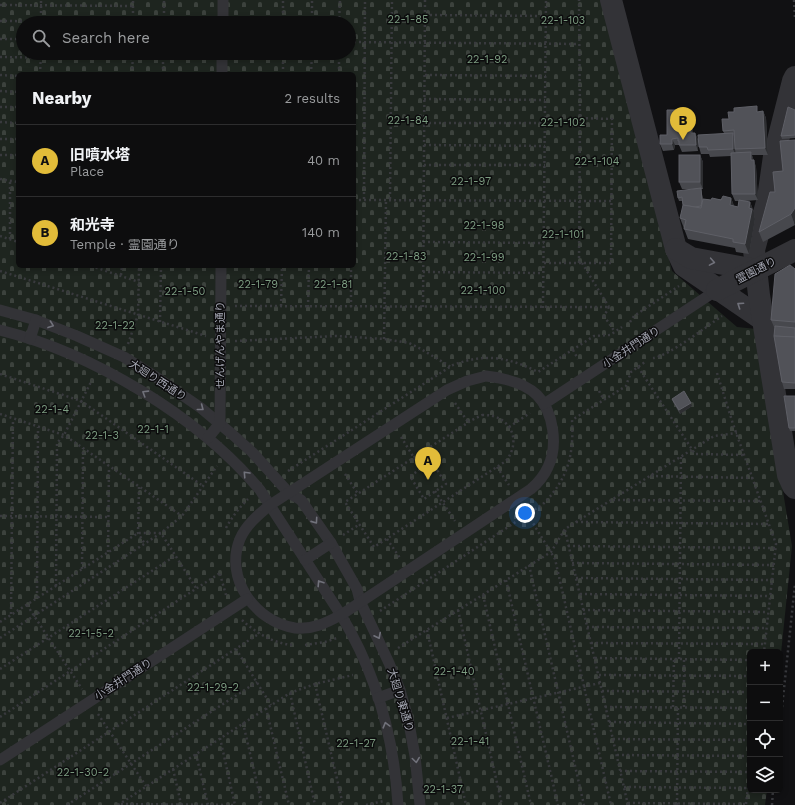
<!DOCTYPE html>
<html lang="en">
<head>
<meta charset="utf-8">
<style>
  :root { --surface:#0d0d0e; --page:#1b1b1c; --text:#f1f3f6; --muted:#9a9c9e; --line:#2d2d2e; --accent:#e2bc39 }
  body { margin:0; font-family:"Work Sans","Noto Sans JP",sans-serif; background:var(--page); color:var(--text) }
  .controls { position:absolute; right:12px; bottom:12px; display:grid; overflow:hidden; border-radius:6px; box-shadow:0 2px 6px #0003 }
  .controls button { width:36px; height:36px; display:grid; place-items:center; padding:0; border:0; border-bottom:1px solid var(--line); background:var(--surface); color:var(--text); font:20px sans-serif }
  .you { position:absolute; left:525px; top:513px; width:14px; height:14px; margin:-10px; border:3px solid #fff; border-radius:50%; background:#1a73e8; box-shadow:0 0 0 6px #1a73e833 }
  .badge { display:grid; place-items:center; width:26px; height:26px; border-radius:50%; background:var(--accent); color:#111; font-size:13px; font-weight:700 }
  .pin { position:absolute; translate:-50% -33px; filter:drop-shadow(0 1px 2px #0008) }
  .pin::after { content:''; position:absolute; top:21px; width:14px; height:12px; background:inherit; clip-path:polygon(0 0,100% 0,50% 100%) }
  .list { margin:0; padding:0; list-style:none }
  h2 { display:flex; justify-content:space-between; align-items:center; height:52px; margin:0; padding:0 16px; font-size:17px }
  h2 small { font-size:13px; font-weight:400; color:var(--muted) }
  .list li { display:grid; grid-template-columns:26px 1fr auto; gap:12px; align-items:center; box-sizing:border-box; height:72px; padding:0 16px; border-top:1px solid var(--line) }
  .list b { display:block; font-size:15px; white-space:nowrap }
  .list p { margin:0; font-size:13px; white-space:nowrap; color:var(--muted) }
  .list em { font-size:13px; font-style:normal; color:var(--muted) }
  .icon { flex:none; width:22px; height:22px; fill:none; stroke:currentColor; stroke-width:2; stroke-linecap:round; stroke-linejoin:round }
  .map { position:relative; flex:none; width:795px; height:805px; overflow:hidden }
  .search { position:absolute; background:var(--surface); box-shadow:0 2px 6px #0003; left:16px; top:16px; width:340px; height:44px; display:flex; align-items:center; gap:10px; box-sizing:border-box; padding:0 14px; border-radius:22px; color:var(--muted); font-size:15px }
  .panel { position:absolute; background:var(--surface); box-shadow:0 2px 6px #0003; left:16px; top:72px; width:340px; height:196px; border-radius:6px }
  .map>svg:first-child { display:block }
  .cemetery { fill:url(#cemetery-stones); fill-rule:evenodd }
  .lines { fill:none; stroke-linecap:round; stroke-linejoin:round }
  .path { stroke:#393a3e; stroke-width:2.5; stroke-dasharray:2 3; stroke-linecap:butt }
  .service { stroke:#333337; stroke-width:11 }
  .minor { stroke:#333337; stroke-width:22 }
  .tertiary { stroke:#333337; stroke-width:22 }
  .wall { fill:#47484d }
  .shaded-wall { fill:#2d2e31 }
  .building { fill:#515258; stroke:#5e5f66 }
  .oneway { stroke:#71727b }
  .labels { text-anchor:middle; stroke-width:3; stroke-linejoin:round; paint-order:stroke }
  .park-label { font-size:11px; fill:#7c9c81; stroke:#0c0c0d }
  .street-label { font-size:11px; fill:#a4a6b2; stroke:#0c0c0d }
</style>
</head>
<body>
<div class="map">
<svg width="795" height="805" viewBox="0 0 795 805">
  <defs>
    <pattern id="cemetery-stones" width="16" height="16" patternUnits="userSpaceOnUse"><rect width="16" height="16" fill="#1e251f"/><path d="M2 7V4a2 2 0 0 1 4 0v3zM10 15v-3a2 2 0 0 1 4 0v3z" fill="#3c423d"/></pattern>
  </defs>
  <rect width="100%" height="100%" fill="#111113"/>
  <path class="cemetery" d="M0 0H603L672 271 737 327 756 329 792 546 780 663V652H750V790H767L765 805H0ZM23 23H349V53H23ZM18 74H354V266H18Z"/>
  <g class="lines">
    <g class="path">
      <polyline points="794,0 795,19"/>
      <polyline points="0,5 133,6"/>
      <polyline points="425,15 546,16"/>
      <polyline points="0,21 133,22"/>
      <polyline points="41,23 41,0"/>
      <polyline points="133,23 133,0"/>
      <polyline points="164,23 164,0"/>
      <polyline points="283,23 283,0"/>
      <polyline points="312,23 312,0"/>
      <polyline points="339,23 340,0"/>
      <polyline points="0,39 23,39"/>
      <polyline points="349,42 579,44"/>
      <polyline points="0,57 133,59"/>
      <polyline points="40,74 41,53"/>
      <polyline points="132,74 133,53"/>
      <polyline points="163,74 163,53"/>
      <polyline points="283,74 283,53"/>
      <polyline points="311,74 312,53"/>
      <polyline points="339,74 339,53"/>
      <polyline points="0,75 18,76"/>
      <polyline points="425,75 546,76"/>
      <polyline points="0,91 18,92"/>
      <polyline points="424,99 545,100"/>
      <polyline points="0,107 18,107"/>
      <polyline points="0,122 18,123"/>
      <polyline points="424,123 545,123"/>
      <polyline points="0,139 18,139"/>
      <polyline points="424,145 545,146"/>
      <polyline points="0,155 18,155"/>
      <polyline points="424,165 545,165"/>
      <polyline points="0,179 18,182"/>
      <polyline points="364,199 365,0"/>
      <polyline points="390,199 392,0"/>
      <polyline points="354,200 611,201"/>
      <polyline points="0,236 18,242"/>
      <polyline points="10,239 10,181"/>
      <polyline points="423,242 544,243"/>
      <polyline points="544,263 611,263 612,119 580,118 579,0"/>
      <polyline points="579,263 580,118"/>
      <polyline points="582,263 609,307"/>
      <polyline points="91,266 139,282"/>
      <polyline points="0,271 206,336"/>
      <polyline points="423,272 543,273"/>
      <polyline points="121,275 122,266"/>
      <polyline points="235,306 609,307"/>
      <polyline points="281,306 282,266"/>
      <polyline points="308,307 309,266"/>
      <polyline points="351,307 351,266"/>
      <polyline points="423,307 425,0"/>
      <polyline points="609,307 604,316 615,332"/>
      <polyline points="543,308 546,0"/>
      <polyline points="160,322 161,266"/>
      <polyline points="630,322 634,316 679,286"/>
      <polyline points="384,339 386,200"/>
      <polyline points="235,341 336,336 384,339 409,343 421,349 451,367"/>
      <polyline points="128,344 138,315 139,266"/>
      <polyline points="573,350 578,359"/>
      <path d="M653 358C669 356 707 326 722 316"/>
      <polyline points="638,367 695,454 744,455"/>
      <polyline points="717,373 733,424 776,544 764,652"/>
      <polyline points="0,374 81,401 203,486"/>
      <polyline points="599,391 604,400"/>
      <polyline points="455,403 468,422"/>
      <polyline points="0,414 64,435 182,516"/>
      <path d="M482 415C509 414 523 439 506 461L374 547 345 502 472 420Z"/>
      <polyline points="509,427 530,413"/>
      <polyline points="401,437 421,469"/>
      <polygon points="432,462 446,484 424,499 410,476"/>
      <polyline points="497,467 509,485"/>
      <path d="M288 471 453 365C485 353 508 357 538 372L594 336 610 335 622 327"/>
      <polyline points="345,474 358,494"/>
      <polyline points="651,476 753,478"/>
      <polyline points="139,487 138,533 145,544"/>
      <polyline points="435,491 455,521"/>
      <polyline points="613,500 761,501"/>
      <polyline points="528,515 555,559 611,805"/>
      <polyline points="0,516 108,517"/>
      <polyline points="576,522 769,524"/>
      <path d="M226 528C232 517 239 508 248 499"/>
      <polyline points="565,530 628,805"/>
      <polyline points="343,535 360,524"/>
      <polyline points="387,539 400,558"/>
      <polyline points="568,546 776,548"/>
      <polyline points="108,552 109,467"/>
      <polyline points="572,563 774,565"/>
      <polyline points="529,565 584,805"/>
      <polyline points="82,569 83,448"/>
      <polyline points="220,574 226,595"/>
      <polyline points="576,578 772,580"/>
      <polyline points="506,580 558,805"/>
      <polyline points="56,586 57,443 64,435 92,380"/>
      <polyline points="580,594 770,596"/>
      <polyline points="483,595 531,805"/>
      <polyline points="37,598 38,427"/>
      <polyline points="27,605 82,689"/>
      <polyline points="458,610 502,805"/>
      <polyline points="583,610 768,612"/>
      <path d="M380 611 543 504C568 479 574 455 572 420L626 386 631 372 645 362"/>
      <polyline points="11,614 13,419"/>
      <path d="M242 620C256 633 273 643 292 645"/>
      <polyline points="0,622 138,533 161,533 196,588"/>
      <polyline points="587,627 766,628"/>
      <polyline points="427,630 466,805"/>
      <polyline points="0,638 161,533 182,516 217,466"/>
      <polyline points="591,643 765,644"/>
      <polyline points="305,645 325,642 337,638"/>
      <polyline points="398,648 551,552 565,529 576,522 714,436 737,433"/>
      <polyline points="236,649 271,705"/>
      <polyline points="595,658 750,660"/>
      <polyline points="679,659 681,457"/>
      <polyline points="0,669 175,556"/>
      <polyline points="599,675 750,676"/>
      <polyline points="315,684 343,805"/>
      <polyline points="602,691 750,692"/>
      <polyline points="290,693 315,805"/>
      <polyline points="605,707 750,708"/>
      <polyline points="673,707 674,659"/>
      <polyline points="684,707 684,659"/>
      <polyline points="266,708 289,805"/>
      <polyline points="98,714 146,786"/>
      <polyline points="0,717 220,573"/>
      <polyline points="447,718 600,683"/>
      <polyline points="609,722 750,724"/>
      <polyline points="243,723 262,805"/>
      <polyline points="780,727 795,584"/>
      <polyline points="220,738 235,805"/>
      <polyline points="613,739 750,740"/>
      <polyline points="196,754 208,805"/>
      <polyline points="617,755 750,756"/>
      <polyline points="173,769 181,804"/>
      <polyline points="620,771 750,772"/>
      <polyline points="624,787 748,788"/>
      <polyline points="5,800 8,805"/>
      <polyline points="0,803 260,633"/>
      <polyline points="628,803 746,804"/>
      <polyline points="121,804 236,805"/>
      <polyline points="746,804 750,770"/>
      <polyline points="67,805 257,682"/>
      <polyline points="118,805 290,693 315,684 353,675"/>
      <polyline points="366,805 384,801"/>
      <polyline points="677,805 678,707"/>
      <polyline points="772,805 773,790"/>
    </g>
    <g class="service">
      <polyline points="223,23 223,0"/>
      <polyline points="222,74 222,53"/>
      <polyline points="0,310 36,320 77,336 124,357 159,379 201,408 233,435 252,452 289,493 301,500 331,543 357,589 360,601 389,663 400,690 408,718 415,756 420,805"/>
      <path d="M0 330C93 353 199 417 260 490L341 615C376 673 394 738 398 805"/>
      <polyline points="30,339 36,320"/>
      <path d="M486 376C503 378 524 382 537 395 554 412 558 446 548 467 544 476 538 483 531 489L341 615C326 623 312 630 295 628 255 622 224 578 240 539 246 525 258 515 270 505L447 390 467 381Z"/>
      <polyline points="544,404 717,290"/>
      <polyline points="208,438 220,423 221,266"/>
      <polyline points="305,560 331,543"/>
      <polyline points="378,698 400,690"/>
      <polyline points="0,760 247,599"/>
    </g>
    <g class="minor">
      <polyline points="611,0 676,249 684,266 763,320"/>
      <polyline points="795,77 793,81 774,156 768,198 754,250 759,295 788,475 793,486 795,488"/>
      <polyline points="676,249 691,258 756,270"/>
    </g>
    <polyline class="tertiary" points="717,290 795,250"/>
  </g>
  <g class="wall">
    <polygon points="795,110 795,138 782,139 781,136"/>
    <polygon points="763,111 766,118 768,155 752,155 756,167 758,200 745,201 750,202 754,212 754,215 755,219 749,254 736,252 735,248 688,239 680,218 683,205 682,201 679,201 678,198 697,189 682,189 679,182 700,155 703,162 703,189 701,189 703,199 711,200 731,198 734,206 738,207 739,201 735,201 732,194 731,156 710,157 709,154 701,154 699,147 724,133 723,131 729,119 759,112"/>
    <polygon points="693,117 693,133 695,133 698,140 698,151 682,152 679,145 675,145 674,150 663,151 660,144 667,135"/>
    <polygon points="783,171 795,225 763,242 759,232"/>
    <polygon points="795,269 795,389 784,389 782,382 775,339 774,336 775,327 774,327 771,320"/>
    <polygon points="795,396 795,431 790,431 789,428"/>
    <polygon points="672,399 692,406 680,414 673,402"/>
  </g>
  <g class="shaded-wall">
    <polygon points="690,110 693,117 693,140 691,133"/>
    <polygon points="763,111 766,118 768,155 765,148"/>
    <polygon points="695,133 698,140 698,151 696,145"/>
    <polygon points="733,133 735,140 735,149 736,156 733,149"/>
    <polygon points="672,139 675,145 674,150 672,144"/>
    <polygon points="751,152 753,159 754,167 751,160"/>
    <polygon points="700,155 703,162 703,189 700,182"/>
    <polygon points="754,160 756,167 758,200 755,194"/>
    <polygon points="731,198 735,208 730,205"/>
    <polygon points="750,202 754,212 754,215 755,219 749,254 745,244"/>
    <polygon points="795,208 795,225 791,214"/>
    <polygon points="691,403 692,406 680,414 679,410"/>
  </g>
  <g class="building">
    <polygon points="757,106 757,112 763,111 765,148 735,149 734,130 723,131 722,119 729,119 728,112 734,112 734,108"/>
    <polygon points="788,107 795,110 795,135 781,136"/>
    <polygon points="667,110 690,110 691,133 695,133 696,145 679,145 679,141 678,141 678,138 672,139 672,144 660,144 660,135 667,135"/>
    <polygon points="733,133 733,149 708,150 707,147 699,147 698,135"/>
    <polygon points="795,140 795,208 791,214 759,232 770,192 775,192 773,172 783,171 780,141"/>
    <polygon points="751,152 751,160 754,160 755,194 732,194 731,153"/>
    <rect x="679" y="155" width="21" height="27"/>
    <polygon points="701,188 702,201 701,206 695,207 683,205 682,197 678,198 677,191"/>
    <polygon points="723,196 731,198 730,205 738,207 739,200 750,202 749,208 752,209 745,244 733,242 733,239 684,229 686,220 680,218 683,205 701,208 703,199 711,200 712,198 721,200"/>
    <polygon points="790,265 795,269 795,322 771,320 775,274"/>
    <polygon points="775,326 795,328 795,337 774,336"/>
    <polygon points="774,336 795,337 795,383 782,382"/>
    <polygon points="684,391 691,403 679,410 672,399"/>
    <polygon points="784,396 795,396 795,428 789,428"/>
  </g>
  <defs><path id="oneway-chevron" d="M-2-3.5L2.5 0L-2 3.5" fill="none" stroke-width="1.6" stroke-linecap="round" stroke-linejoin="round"/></defs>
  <g class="oneway">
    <use href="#oneway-chevron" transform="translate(712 262) rotate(10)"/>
    <use href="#oneway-chevron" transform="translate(740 305) rotate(-146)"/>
    <use href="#oneway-chevron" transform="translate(51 325) rotate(20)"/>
    <use href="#oneway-chevron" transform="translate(145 393) rotate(-148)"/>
    <use href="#oneway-chevron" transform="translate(201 408) rotate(38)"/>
    <use href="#oneway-chevron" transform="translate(246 474) rotate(-133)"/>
    <use href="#oneway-chevron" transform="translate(315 521) rotate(55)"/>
    <use href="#oneway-chevron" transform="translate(320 583) rotate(-123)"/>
    <use href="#oneway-chevron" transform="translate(378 636) rotate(63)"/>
    <use href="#oneway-chevron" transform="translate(386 725) rotate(-105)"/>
    <use href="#oneway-chevron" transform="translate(416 760) rotate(82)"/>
  </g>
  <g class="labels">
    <g class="park-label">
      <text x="408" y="23">22-1-85</text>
      <text x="563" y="24">22-1-103</text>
      <text x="487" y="63">22-1-92</text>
      <text x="408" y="124">22-1-84</text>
      <text x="563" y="126">22-1-102</text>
      <text x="597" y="165">22-1-104</text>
      <text x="471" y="185">22-1-97</text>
      <text x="484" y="229">22-1-98</text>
      <text x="563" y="238">22-1-101</text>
      <text x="406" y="260">22-1-83</text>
      <text x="484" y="261">22-1-99</text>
      <text x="258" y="288">22-1-79</text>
      <text x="333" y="288">22-1-81</text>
      <text x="483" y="294">22-1-100</text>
      <text x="185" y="295">22-1-50</text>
      <text x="115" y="329">22-1-22</text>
      <text x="52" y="413">22-1-4</text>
      <text x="153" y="433">22-1-1</text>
      <text x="102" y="439">22-1-3</text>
      <text x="91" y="637">22-1-5-2</text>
      <text x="454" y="675">22-1-40</text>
      <text x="213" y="691">22-1-29-2</text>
      <text x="470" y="745">22-1-41</text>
      <text x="356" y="747">22-1-27</text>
      <text x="83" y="776">22-1-30-2</text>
      <text x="443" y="793">22-1-37</text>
    </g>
    <g class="street-label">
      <text transform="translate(756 270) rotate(-27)" y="4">霊園通り</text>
      <text transform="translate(220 345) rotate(-90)" y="4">せんげんやま通り</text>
      <text transform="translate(631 347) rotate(-33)" y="4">小金井門通り</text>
      <text transform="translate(158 380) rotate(33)" y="4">大廻り西通り</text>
      <text transform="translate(123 679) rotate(-33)" y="4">小金井門通り</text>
      <text transform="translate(401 700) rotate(73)" y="4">大廻り東通り</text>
    </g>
  </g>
</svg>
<div class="controls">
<button>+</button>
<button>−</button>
<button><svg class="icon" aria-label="locate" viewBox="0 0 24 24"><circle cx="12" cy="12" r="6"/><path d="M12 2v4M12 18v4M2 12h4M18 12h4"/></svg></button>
<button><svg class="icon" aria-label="layers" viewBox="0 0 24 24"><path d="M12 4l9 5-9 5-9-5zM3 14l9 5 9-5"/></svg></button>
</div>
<div class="you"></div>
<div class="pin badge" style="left:428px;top:480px">A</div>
<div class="pin badge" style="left:683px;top:140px">B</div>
<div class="search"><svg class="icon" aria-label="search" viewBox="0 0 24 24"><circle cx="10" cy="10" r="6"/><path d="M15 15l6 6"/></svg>Search here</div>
<section class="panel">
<h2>Nearby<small>2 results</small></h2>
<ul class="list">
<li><span class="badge">A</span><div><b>旧噴水塔</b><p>Place</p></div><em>40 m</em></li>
<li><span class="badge">B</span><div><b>和光寺</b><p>Temple · 霊園通り</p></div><em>140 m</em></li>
</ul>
</section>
</div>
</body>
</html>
